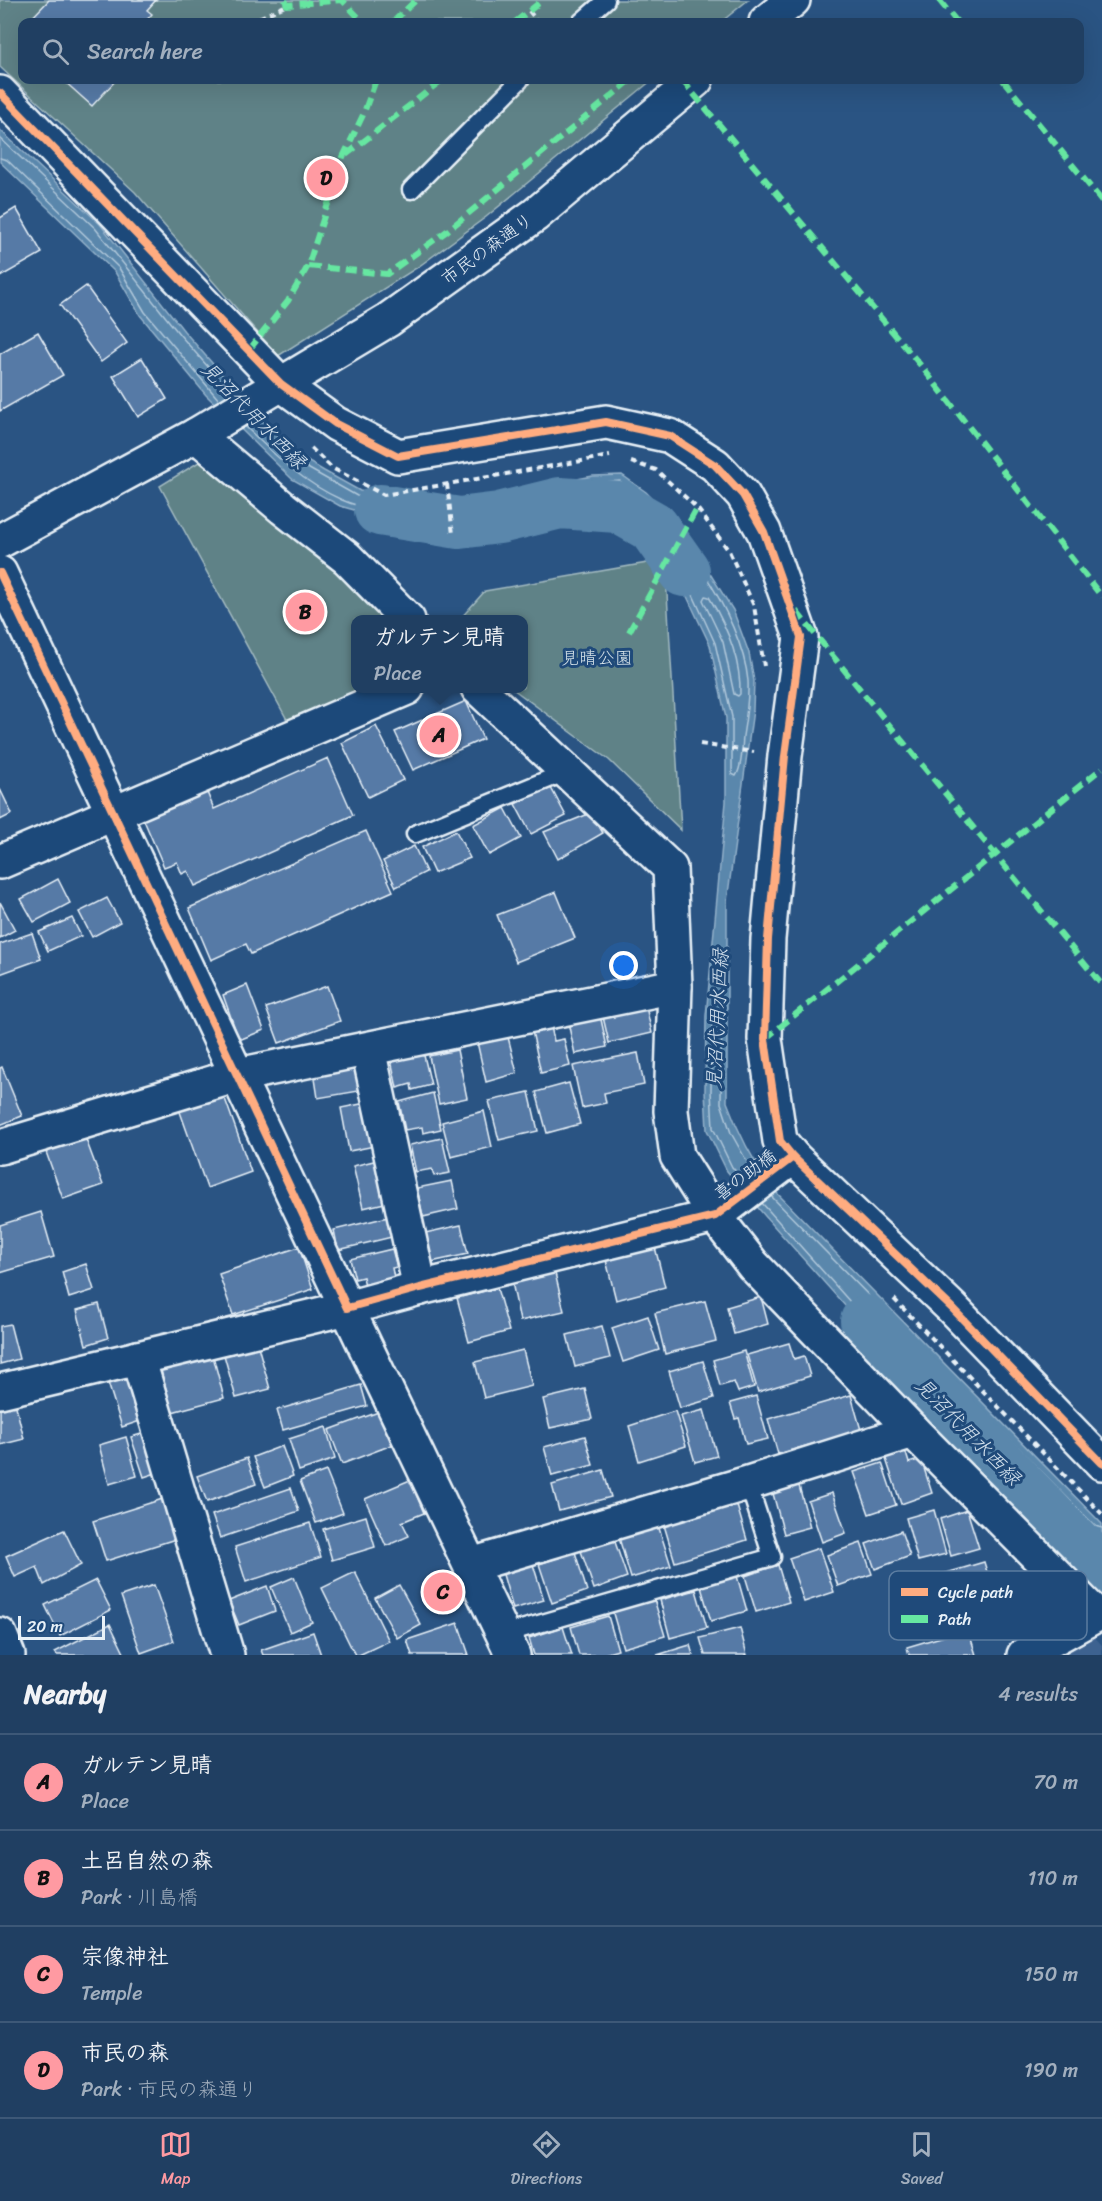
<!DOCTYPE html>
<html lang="en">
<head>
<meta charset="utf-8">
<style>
  :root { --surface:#203f62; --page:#284668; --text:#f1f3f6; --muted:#a2afbe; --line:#3d5877; --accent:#ff9aa2 }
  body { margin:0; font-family:Sriracha,"Klee One",sans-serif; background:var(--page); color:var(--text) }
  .scale { position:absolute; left:18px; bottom:15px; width:87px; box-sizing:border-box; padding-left:6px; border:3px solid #e8f1f8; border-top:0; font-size:16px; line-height:21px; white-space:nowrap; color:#e8f1f8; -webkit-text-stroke:4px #1f4a7a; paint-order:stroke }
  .you { position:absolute; left:624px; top:966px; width:21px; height:21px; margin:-15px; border:4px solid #fff; border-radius:50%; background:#1a73e8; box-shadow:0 0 0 9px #1a73e833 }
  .badge { display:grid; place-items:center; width:39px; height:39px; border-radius:50%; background:var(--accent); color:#111; font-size:20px; font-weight:700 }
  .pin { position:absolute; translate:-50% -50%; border:3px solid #fff; box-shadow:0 2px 6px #0006 }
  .popup { position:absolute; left:351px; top:615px; width:177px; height:78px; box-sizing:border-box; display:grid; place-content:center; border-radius:12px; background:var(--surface); filter:drop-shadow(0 2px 4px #0005); font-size:20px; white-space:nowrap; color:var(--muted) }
  .popup b { font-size:22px; color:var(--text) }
  .popup::after { content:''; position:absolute; left:50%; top:100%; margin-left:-12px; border:12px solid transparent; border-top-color:var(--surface) }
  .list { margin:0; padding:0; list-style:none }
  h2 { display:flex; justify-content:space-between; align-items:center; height:78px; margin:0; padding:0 24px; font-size:26px }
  h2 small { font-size:20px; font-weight:400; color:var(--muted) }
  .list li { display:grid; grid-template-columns:39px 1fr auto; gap:18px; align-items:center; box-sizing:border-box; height:96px; padding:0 24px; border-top:2px solid var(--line) }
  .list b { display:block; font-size:22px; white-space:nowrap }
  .list p { margin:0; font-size:20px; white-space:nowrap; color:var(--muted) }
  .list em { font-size:20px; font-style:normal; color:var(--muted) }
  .icon { flex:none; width:33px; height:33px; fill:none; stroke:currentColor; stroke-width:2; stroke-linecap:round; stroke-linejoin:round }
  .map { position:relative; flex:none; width:1102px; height:1655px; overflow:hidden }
  .search { position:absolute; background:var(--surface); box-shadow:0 6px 24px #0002; left:18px; right:18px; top:18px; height:66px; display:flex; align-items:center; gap:15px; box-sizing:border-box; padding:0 21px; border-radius:12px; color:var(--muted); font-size:22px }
  .sheet { height:462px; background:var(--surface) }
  nav { display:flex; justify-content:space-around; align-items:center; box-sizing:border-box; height:84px; border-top:2px solid var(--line); background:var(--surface); font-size:16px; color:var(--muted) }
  nav a { display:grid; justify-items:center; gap:3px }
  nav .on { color:var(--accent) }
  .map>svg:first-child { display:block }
  .built { fill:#3c6290 }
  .green { fill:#5e8287; stroke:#a3bac0; stroke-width:1.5 }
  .water { fill:#5a87ac; stroke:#93b1ca; stroke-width:1.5 }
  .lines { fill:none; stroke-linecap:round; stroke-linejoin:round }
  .shore { stroke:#afc7da; stroke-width:1.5 }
  .river { stroke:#5a87ac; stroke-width:52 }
  .building { fill:#577aa6; stroke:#e8f1f8; stroke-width:1.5 }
  .service-casing { stroke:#e8f1f8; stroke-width:21 }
  .minor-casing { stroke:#e8f1f8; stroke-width:38 }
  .tertiary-casing { stroke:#e8f1f8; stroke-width:38 }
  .path { stroke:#e8f1f8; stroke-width:4; stroke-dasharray:6 4.5; stroke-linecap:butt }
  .service { stroke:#1f4a7a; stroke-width:16 }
  .minor { stroke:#1f4a7a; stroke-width:33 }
  .tertiary { stroke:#1f4a7a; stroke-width:33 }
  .quiet { stroke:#66e7a1; stroke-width:6; stroke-dasharray:12 6; stroke-linecap:butt }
  .cycleway-casing { stroke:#1f4a7a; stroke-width:11 }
  .cycleway { stroke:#ffac80; stroke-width:8 }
  .labels { text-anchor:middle; stroke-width:6; stroke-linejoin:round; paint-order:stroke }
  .street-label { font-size:18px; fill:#e8f1f8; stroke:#1f4a7a }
  .park-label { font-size:18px; fill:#d3e0e7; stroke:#1f4a7a }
  .water-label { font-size:20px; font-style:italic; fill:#d3e1ed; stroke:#1f4a7a }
  .key { fill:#1f4a7a; stroke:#5b7ca0; stroke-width:1.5 }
  .key-label { font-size:16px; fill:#e8f1f8 }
</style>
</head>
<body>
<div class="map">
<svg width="1102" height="1655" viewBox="0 0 1102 1655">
  <rect width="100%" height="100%" fill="#2a5483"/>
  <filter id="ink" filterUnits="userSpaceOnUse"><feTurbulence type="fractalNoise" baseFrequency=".0167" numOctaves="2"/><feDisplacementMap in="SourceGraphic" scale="12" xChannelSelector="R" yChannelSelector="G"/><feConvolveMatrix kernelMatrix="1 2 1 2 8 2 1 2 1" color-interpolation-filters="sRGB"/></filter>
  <g filter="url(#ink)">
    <polygon class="built" points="1091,1633 1102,1645 1102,1655 1053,1655"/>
    <g class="green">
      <polygon points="0,0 748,0 721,22 22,22 22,80 652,80 486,217 418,267 278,356 135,192 0,67"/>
      <polygon points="199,462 327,563 390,619 355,620 355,688 374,689 290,725 160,486"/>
      <polygon points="665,560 681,830 609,760 513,689 523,688 523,620 460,619 485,591"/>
    </g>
    <path class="water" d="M0 130 100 224 184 331 268 427 292 452 324 471 360 491 439 505 593 476 622 475 646 492 674 521 697 553 733 610 749 653 754 681 753 710 727 901V1102C739 1135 752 1160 772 1188L1102 1524V1557L934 1388 896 1363 765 1216 727 1171 707 1130 705 1091 706 1016 726 802V718L710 645 683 588 656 543 626 502 561 508 493 522 424 521 372 515 340 506 292 479 206 395 140 315 115 272 0 162Z"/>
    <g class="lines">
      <g class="shore">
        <polyline points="0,138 95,228 180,335 231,393"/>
        <polyline points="0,158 7,160 119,268 145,312 219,400"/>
        <path d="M245 426C274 455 304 483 342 500 367 511 398 512 425 515L432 514 430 509 357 496 288 457 255 421"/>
        <path d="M620 481C674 517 742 616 748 681 749 700 746 718 743 736 742 749 742 766 736 776L732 774V717L715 643 688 584 661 540 630 498 624 496 560 502 492 516H446L443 513 445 510 593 482Z"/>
        <path d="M705 596 709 597C726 625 741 660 740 694L738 696 734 694 723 642 703 600Z"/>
        <polyline points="739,1175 732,1167 713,1128 711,1091 712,1017 716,964 719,961 722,964 721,1103 731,1133 750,1167"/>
        <polyline points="771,1196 1095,1526 1102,1528"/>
        <polyline points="762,1203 900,1358 939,1384 1102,1548"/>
        <polygon points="884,1322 915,1352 915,1357 912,1357 905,1353 882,1327"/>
      </g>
      <g class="river">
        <polyline points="380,510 459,523 499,518 560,503 618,507 653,527 684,571"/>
        <polyline points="866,1321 909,1370 1102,1571"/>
      </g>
    </g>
    <g class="building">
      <polygon points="49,0 156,0 147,10 152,14 145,22 28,22"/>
      <polygon points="63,80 116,80 92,106"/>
      <polygon points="16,208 42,253 0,277 0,218"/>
      <polygon points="86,286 127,343 101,362 60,305"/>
      <polygon points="38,332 63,375 0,411 0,354"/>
      <polygon points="142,358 167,399 138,417 113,376"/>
      <polygon points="466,701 483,739 413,770 395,732"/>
      <polygon points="376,726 403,780 368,797 342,743"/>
      <polygon points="328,758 353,815 195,886 188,871 182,874 177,862 164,867 143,818 206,790 214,809"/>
      <polygon points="550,786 566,816 531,834 515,804"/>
      <polygon points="0,789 12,814 0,820"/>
      <polygon points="505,808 521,838 489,855 473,825"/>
      <polygon points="591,813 603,833 558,859 544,832"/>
      <polygon points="366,831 393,891 251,954 246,944 211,960 189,908"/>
      <polygon points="456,831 470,858 434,873 422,847"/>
      <polygon points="414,846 426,872 396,887 383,861"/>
      <polygon points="58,879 70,903 34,922 21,899"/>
      <polygon points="556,892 575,938 516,962 497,915"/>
      <polygon points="107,898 120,922 92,937 79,912"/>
      <polygon points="0,902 15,930 0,938"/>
      <polygon points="72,918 81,936 48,951 39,932"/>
      <polygon points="32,933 41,959 0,974 0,944"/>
      <polygon points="247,985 264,1030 239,1040 223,995"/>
      <polygon points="327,986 340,1021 279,1043 266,1008"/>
      <polygon points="644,998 652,1033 609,1043 601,1008"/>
      <polygon points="599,1010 607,1047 575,1054 567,1018"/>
      <polygon points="551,1026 554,1041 564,1039 570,1066 541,1073 532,1031"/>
      <polygon points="507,1033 517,1073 486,1082 477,1042"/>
      <polygon points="422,1047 431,1085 412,1090 411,1084 397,1088 391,1060"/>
      <polygon points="457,1050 467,1098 439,1104 429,1056"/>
      <polygon points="638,1053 644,1085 604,1093 606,1103 582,1108 573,1066"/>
      <polygon points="355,1065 359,1091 318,1098 314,1072"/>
      <polygon points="2,1067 22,1116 0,1125 0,1068"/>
      <polygon points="569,1083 580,1124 547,1133 536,1092"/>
      <polygon points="529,1092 538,1131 499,1140 489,1101"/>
      <polygon points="223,1093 251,1172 207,1188 179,1109"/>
      <polygon points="433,1093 441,1129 423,1133 422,1127 405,1130 399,1102"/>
      <polygon points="366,1103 375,1146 349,1151 341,1108"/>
      <polygon points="484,1111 492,1147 451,1157 442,1122"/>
      <polygon points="85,1137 103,1185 63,1199 46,1152"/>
      <polygon points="442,1138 450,1173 434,1176 432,1169 416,1172 410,1145"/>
      <polygon points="378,1160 389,1202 363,1208 353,1166"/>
      <polygon points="452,1181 458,1209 423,1217 417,1188"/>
      <polygon points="41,1212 54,1257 0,1273 0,1225"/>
      <polygon points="392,1216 396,1236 338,1250 334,1230"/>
      <polygon points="461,1225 468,1254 431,1262 425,1233"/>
      <polygon points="299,1247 313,1289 233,1315 219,1274"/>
      <polygon points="655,1247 665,1287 616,1300 606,1260"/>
      <polygon points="392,1249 397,1267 392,1268 394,1278 365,1286 363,1277 355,1279 350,1259"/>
      <polygon points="86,1264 94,1290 69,1298 62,1272"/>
      <polygon points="555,1273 564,1311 520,1321 512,1282"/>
      <polygon points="497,1288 509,1331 469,1342 457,1298"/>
      <polygon points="761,1297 768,1324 734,1334 727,1307"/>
      <polygon points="705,1301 716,1341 665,1354 655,1313"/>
      <polygon points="99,1304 108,1338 86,1345 77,1310"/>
      <polygon points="648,1316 659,1350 623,1362 612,1328"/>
      <polygon points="10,1324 19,1359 0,1364 0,1326"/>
      <polygon points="602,1326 610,1358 575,1367 567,1335"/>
      <polygon points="789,1343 794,1359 804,1356 810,1376 758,1392 747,1355"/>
      <polygon points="258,1346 270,1389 236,1398 224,1355"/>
      <polygon points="523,1350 532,1386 484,1398 475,1362"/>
      <polygon points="744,1351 754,1387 738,1392 734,1382 720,1386 713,1360"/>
      <polygon points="212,1352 224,1398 172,1412 160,1367"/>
      <polygon points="134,1361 152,1417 122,1427 104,1370"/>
      <polygon points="703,1361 714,1398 680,1408 669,1371"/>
      <polygon points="361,1385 367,1406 283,1430 277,1410"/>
      <polygon points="585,1389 592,1419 550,1428 543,1399"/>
      <polygon points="12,1390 24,1439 0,1445 0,1393"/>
      <polygon points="851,1395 861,1430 778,1454 768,1419"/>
      <polygon points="756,1396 768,1439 746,1444 739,1418 735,1419 730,1403"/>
      <polygon points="384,1410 397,1443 342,1464 329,1430"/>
      <polygon points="704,1410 717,1456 695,1462 681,1416"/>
      <polygon points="675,1411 686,1446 639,1461 629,1426"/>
      <polygon points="326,1427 335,1459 299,1471 289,1439"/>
      <polygon points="155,1430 168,1469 144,1477 131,1437"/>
      <polygon points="585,1436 593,1465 552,1476 544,1447"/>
      <polygon points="126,1437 137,1476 109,1484 99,1445"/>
      <polygon points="282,1446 293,1476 265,1487 253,1457"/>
      <polygon points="905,1450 909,1463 921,1459 932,1493 901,1504 885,1456"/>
      <polygon points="247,1458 256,1484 207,1502 197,1476"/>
      <polygon points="882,1463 896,1505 869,1514 854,1472"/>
      <polygon points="603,1470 611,1497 559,1511 552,1485"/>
      <polygon points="326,1471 343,1513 316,1523 300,1481"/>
      <polygon points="410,1480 424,1513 402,1522 409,1536 386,1546 365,1499"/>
      <polygon points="798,1482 810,1527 784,1534 772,1490"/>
      <polygon points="291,1488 299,1511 220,1538 212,1515"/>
      <polygon points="832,1493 846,1533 822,1542 808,1501"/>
      <polygon points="169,1497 182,1537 106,1561 93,1521"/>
      <polygon points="736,1502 747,1540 675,1562 664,1525"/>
      <polygon points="934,1510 946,1554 918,1561 906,1518"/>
      <polygon points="967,1510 979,1548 951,1556 940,1519"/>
      <polygon points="366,1516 375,1547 332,1560 323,1529"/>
      <polygon points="310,1523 321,1557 246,1582 235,1547"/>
      <polygon points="658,1525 671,1566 631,1578 619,1538"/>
      <polygon points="64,1530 81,1565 44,1585 37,1567 15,1577 6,1556"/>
      <polygon points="901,1531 910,1556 875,1569 866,1544"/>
      <polygon points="614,1539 627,1577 594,1589 581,1551"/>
      <polygon points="861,1543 872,1574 838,1586 827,1555"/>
      <polygon points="819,1548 834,1592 804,1602 789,1558"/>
      <polygon points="575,1552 587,1591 552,1603 539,1564"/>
      <polygon points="532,1561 544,1600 513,1609 502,1571"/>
      <polygon points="984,1562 994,1595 902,1623 892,1589"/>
      <polygon points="778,1565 789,1602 756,1612 745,1576"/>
      <polygon points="355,1572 389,1641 359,1655 355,1655 322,1588"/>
      <polygon points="737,1576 747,1611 711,1621 701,1587"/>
      <polygon points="294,1577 312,1622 290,1632 271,1587"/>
      <polygon points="96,1580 111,1610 60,1636 45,1605"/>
      <polygon points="447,1582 451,1598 440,1601 436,1585"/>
      <polygon points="154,1585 174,1641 141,1653 121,1596"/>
      <polygon points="399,1585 421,1625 397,1638 375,1598"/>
      <polygon points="267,1586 275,1611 239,1625 229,1601"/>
      <polygon points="696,1590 707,1628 670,1638 660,1600"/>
      <polygon points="654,1599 665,1636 623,1648 612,1610"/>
      <polygon points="608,1616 618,1650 601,1655 579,1655 571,1627"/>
      <polygon points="458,1623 469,1655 412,1655 407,1640"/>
      <polygon points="110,1624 125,1655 57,1655 55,1652"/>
      <polygon points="563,1627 572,1655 534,1655 529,1638"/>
      <polygon points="740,1628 747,1655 705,1655 700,1638"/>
      <polygon points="968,1629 976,1655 909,1655 907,1647"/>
      <polygon points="313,1632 321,1655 263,1655 261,1650"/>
      <polygon points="690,1645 693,1655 657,1655"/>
    </g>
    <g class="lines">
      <defs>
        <g id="service">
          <polyline points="581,22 606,0"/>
          <polyline points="411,190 520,80"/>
          <polyline points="415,834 566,772"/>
          <polyline points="504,1634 772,1557 748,1483"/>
        </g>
        <g id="minor">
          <polyline points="0,93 281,384 336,424 398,456 606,422 670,436 715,465 743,495 764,532 801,637 785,756 768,939 765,1039 780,1141 793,1157 952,1308 1102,1463"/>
          <polyline points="196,435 283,508 347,558 408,620"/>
          <polyline points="0,573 347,1308 420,1288 715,1216 793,1157"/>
          <polyline points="478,688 670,868 675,986 671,1111 677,1156 715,1216 753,1265 913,1431 1096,1615 1024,1655"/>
          <polyline points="0,862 407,688"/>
          <polyline points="368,1049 420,1288"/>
          <polyline points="0,1147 238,1075 675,986"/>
          <polyline points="138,1358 227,1655"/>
          <polyline points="0,1391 347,1308 513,1655"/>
          <polyline points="471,1565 748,1483 913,1431"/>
          <polyline points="0,1635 8,1655"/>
        </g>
        <g id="tertiary">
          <polyline points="766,22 793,0"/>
          <polyline points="0,541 196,435 388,320 535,215 696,80"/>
        </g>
      </defs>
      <use href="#service" class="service-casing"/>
      <use href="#minor" class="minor-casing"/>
      <use href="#tertiary" class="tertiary-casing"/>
      <g class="path">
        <polyline points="529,11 538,22"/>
        <polyline points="250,22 287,5"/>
        <polyline points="311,448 332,468 384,495 610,456"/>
        <polyline points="631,462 656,470 697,508 729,551 754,606 764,666"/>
        <polyline points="447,484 453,534"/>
        <polyline points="700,744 754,752"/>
        <polyline points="894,1299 1102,1514"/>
      </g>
      <use href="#service" class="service"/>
      <use href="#minor" class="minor"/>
      <use href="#tertiary" class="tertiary"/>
      <g class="quiet">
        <polyline points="285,0 287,5 342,0 363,22"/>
        <polyline points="939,0 957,22"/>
        <polyline points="393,22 416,0"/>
        <polyline points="515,22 543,0"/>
        <polyline points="682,80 922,367 1102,597"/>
        <polyline points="1003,80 1102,201"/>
        <polyline points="346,155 442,80"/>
        <polyline points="308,266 387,274 447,231 631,80"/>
        <polyline points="249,350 288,301 308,266 343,157 363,115 376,80"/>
        <polyline points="796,611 1102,985"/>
        <polyline points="629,632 697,508"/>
        <polyline points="765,1039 1102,768"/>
      </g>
      <defs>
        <g id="cycleway">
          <polyline points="0,93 281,384 336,424 398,456 606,422 670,436 715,465 743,495 764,532 801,637 785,756 768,939 765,1039 780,1141 793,1157 952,1308 1102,1463"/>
          <polyline points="0,573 347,1308 420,1288 715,1216 793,1157"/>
        </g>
      </defs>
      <use href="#cycleway" class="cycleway-casing"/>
      <use href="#cycleway" class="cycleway"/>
    </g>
  </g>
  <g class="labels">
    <g class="street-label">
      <text transform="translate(487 249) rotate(-36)" y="6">市民の森通り</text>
      <text transform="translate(745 1175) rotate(-37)" y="6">喜の助橋</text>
    </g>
    <g class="park-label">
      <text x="597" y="664">見晴公園</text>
    </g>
    <g class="water-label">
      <text transform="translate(254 415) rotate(46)" y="7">見沼代用水西縁</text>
      <text transform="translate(717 1019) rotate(-87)" y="7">見沼代用水西緑</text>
      <text transform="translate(968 1431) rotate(46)" y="7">見沼代用水西緑</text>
    </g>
  </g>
  <rect x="889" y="1571" width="198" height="69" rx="9" class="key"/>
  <rect x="901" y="1588" width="27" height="8" fill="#ffac80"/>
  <rect x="901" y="1615" width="27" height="8" fill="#66e7a1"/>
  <g class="key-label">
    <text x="938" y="1598">Cycle path</text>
    <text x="938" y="1625">Path</text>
  </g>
</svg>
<div class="scale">20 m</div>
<div class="you"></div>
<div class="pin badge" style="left:439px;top:735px">A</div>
<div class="popup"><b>ガルテン見晴</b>Place</div>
<div class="pin badge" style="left:305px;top:612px">B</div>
<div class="pin badge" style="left:443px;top:1592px">C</div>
<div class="pin badge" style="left:326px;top:178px">D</div>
<div class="search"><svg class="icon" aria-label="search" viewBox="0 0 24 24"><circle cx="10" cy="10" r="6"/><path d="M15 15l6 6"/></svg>Search here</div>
</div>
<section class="sheet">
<h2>Nearby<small>4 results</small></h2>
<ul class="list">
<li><span class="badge">A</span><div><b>ガルテン見晴</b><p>Place</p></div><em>70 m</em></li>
<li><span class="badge">B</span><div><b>土呂自然の森</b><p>Park · 川島橋</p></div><em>110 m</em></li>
<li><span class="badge">C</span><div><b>宗像神社</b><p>Temple</p></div><em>150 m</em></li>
<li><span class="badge">D</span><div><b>市民の森</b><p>Park · 市民の森通り</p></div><em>190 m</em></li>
</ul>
</section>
<nav>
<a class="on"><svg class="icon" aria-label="map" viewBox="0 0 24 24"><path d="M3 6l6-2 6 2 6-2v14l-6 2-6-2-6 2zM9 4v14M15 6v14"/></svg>Map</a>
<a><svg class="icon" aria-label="directions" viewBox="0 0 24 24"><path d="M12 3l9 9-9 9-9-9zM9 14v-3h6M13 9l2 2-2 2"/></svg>Directions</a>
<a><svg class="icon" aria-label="saved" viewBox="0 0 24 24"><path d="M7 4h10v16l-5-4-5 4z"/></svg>Saved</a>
</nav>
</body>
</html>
